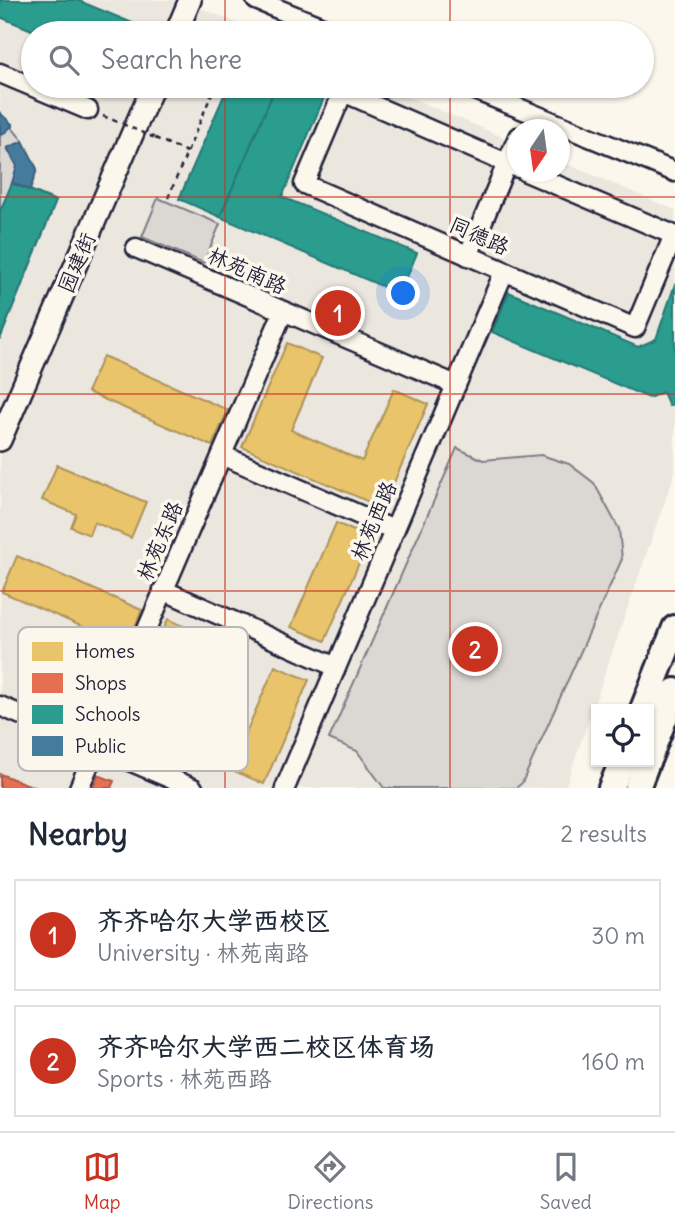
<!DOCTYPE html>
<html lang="en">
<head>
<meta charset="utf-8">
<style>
  :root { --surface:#fff; --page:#f6f6f7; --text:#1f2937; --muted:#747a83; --line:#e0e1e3; --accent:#c8321e }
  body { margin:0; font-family:Delius,"LXGW WenKai TC",sans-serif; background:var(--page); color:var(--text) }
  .controls { position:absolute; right:21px; bottom:21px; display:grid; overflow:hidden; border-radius:0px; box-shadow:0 2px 5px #0004 }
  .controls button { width:63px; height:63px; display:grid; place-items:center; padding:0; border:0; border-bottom:2px solid var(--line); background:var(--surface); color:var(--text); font:35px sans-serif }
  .compass { position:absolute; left:507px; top:119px; width:63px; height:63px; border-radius:50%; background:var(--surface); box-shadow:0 2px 5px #0004; rotate:193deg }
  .you { position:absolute; left:404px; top:294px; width:24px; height:24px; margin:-18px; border:5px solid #fff; border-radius:50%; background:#1a73e8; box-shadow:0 0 0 10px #1a73e833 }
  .badge { display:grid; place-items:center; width:46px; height:46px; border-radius:50%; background:var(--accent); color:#fff; font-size:23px; font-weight:700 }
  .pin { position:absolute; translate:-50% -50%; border:4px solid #fff; box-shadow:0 2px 7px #0006 }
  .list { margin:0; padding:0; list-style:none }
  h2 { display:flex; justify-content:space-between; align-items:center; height:91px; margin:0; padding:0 28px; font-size:30px }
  h2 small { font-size:23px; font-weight:400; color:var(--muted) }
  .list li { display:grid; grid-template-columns:46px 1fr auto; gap:21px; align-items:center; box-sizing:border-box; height:112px; margin:0 14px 14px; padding:0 14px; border:2px solid var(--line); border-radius:0px }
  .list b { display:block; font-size:26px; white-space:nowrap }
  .list p { margin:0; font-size:23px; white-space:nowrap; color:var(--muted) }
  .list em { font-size:23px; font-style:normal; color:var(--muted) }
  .icon { flex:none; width:38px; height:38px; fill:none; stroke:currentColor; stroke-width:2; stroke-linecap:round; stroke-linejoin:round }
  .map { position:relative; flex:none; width:675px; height:788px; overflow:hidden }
  .search { position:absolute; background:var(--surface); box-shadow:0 2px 5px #0004; left:21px; right:21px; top:21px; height:77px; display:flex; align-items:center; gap:18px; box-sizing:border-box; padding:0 24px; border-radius:38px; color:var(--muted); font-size:26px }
  .sheet { height:343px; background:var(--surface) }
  nav { display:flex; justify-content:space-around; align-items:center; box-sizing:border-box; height:98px; border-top:2px solid var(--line); background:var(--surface); font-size:19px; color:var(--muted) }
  nav a { display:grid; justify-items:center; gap:4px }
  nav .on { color:var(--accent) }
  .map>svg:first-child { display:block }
  .built { fill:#ebe7df }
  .green { fill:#dbd8d3; stroke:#7e7d87; stroke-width:2 }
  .homes { fill:#e9c46a; stroke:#ad935c; stroke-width:2 }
  .shops { fill:#e76f51; stroke:#ac584a; stroke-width:2 }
  .schools { fill:#2a9d8f; stroke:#287876; stroke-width:2 }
  .public { fill:#457b9d; stroke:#3a6080; stroke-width:2 }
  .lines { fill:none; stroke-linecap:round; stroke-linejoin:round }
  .minor-casing { stroke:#22223b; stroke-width:23 }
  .major-casing { stroke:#22223b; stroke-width:26 }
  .highway-casing { stroke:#22223b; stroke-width:30 }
  .path { stroke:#22223b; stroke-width:2.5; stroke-dasharray:5 5; stroke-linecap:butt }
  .minor { stroke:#fbf7ec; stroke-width:18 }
  .major { stroke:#fbf7ec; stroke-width:21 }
  .highway { stroke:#fbf7ec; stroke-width:24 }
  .path-bridge { stroke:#22223b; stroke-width:2.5; stroke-dasharray:5 5; stroke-linecap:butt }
  .grid { fill:none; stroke:#c8321e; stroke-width:2; stroke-opacity:0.55 }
  .labels { text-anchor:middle; stroke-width:7; stroke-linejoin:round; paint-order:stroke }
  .street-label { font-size:21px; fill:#22223b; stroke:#fbf7ec }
  .key { fill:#fbf7ec; stroke:#bab7b7; stroke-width:2 }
  .key-label { font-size:19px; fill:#22223b }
</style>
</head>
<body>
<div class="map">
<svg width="675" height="788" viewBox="0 0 675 788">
  <rect width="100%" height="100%" fill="#fbf7ec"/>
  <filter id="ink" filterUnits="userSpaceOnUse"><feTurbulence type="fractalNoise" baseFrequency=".0143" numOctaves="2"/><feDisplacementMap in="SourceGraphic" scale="14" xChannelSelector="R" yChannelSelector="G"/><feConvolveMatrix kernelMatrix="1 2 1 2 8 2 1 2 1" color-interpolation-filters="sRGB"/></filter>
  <g filter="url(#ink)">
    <polygon class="built" points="0,0 182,0 260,33 33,33 33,86 383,86 517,143 518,172 560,172 560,161 675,210 675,472 565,788 0,788"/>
    <g class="green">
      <polygon points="0,113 23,141 37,169 30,190 56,201 0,339"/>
      <polygon points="158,198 220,224 204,263 142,237"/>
      <polygon points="457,448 483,460 541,455 569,464 594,483 619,529 622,559 522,783 516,788 384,788 357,751 329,739"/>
    </g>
    <g class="homes">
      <polygon points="287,343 322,358 291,430 362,461 394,389 428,404 383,508 242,447"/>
      <polygon points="103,356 228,410 212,446 87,392"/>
      <polygon points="57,465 146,502 131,538 94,522 89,535 71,527 76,514 42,500"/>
      <polygon points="336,523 370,538 325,641 291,627"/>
      <polygon points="17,556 142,610 127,646 2,592"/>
      <polygon points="168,619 203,635 173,706 244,737 275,666 309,680 264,784 123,723"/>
    </g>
    <g class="shops">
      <polygon points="0,774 37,788 0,788"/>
      <polygon points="98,775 114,781 111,788 93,788"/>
    </g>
    <g class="schools">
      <polygon points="0,0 77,0 135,24 131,33 39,33 0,17"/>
      <polygon points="93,86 109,86 107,91"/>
      <polygon points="228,86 276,86 220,217 179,199"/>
      <polygon points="276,86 329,86 282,197 417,253 400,294 220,217"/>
      <polygon points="12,183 56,201 0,339 0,211"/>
      <polygon points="675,284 675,403 669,406 663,392 649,398 492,332 509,292 638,347 656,339"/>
    </g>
    <g class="public">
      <polygon points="0,113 13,125 2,135 0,133"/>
      <polygon points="23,141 37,169 30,190 12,183 17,166 7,148"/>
    </g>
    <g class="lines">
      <defs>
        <g id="minor">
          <polyline points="256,0 337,33"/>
          <polyline points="0,73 88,110"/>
          <polyline points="343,86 343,92 304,184 635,328 674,235 526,172"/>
          <polyline points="465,86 675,172"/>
          <polyline points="343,92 518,168"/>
          <polyline points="136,248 456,385"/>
          <polyline points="468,256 518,137"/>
          <polyline points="222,455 394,530"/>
          <polyline points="163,590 336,667"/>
          <polyline points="0,706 193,788"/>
          <polyline points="79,788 283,312"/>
          <polyline points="285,788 504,272"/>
        </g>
        <g id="major">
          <polyline points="176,33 190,0"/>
          <polyline points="0,440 153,86"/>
        </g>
        <g id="highway">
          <polyline points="643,709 675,628"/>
          <polyline points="649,758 675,691"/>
          <polyline points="611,788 622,762"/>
          <polyline points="637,788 647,762"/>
        </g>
      </defs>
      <use href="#minor" class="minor-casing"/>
      <use href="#major" class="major-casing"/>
      <use href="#highway" class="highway-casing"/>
      <g class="path">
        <polyline points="103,116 113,120"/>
        <polyline points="155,138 187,152"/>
        <polyline points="168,198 215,86"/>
      </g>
      <use href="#minor" class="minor"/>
      <use href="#major" class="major"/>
      <use href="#highway" class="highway"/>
      <polyline class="path-bridge" points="113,120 155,138"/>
    </g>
  </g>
  <path class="grid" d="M225 0V33M450 0V33M225 86V788M450 86V788M0 197H675M0 394H675M0 591H675"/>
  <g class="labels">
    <g class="street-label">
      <text transform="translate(479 236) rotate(24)" y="7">同德路</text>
      <text transform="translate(77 263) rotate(-67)" y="7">园建街</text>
      <text transform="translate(247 271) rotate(24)" y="7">林苑南路</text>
      <text transform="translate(374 521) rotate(-67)" y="7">林苑西路</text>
      <text transform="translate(160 541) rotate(-67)" y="7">林苑东路</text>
    </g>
  </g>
  <rect x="18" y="627" width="230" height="144" rx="10" class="key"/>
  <rect x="32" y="642" width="31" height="19" fill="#e9c46a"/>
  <rect x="32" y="673" width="31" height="20" fill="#e76f51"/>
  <rect x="32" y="705" width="31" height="19" fill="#2a9d8f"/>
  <rect x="32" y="736" width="31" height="20" fill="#457b9d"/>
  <g class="key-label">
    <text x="75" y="658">Homes</text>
    <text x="75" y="690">Shops</text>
    <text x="75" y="721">Schools</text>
    <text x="75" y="753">Public</text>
  </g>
</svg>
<div class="controls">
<button><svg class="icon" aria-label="locate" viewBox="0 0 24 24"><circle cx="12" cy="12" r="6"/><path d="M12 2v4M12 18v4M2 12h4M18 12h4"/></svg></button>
</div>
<svg class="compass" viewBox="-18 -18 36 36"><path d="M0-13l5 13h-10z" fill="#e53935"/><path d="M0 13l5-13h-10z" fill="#747a83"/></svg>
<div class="you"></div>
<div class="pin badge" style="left:338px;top:313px">1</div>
<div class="pin badge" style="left:475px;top:649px">2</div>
<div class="search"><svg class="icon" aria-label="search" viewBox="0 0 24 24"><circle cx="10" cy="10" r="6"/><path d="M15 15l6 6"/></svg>Search here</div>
</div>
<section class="sheet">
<h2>Nearby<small>2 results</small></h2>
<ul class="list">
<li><span class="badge">1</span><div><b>齐齐哈尔大学西校区</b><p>University · 林苑南路</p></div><em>30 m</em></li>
<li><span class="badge">2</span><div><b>齐齐哈尔大学西二校区体育场</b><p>Sports · 林苑西路</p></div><em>160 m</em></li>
</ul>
</section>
<nav>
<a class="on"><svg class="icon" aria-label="map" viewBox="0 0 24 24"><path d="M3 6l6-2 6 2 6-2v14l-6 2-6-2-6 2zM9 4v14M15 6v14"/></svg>Map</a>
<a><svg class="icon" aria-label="directions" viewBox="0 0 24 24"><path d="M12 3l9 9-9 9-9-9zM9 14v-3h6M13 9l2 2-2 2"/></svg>Directions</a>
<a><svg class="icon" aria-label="saved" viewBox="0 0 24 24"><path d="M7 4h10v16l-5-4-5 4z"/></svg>Saved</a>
</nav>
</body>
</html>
